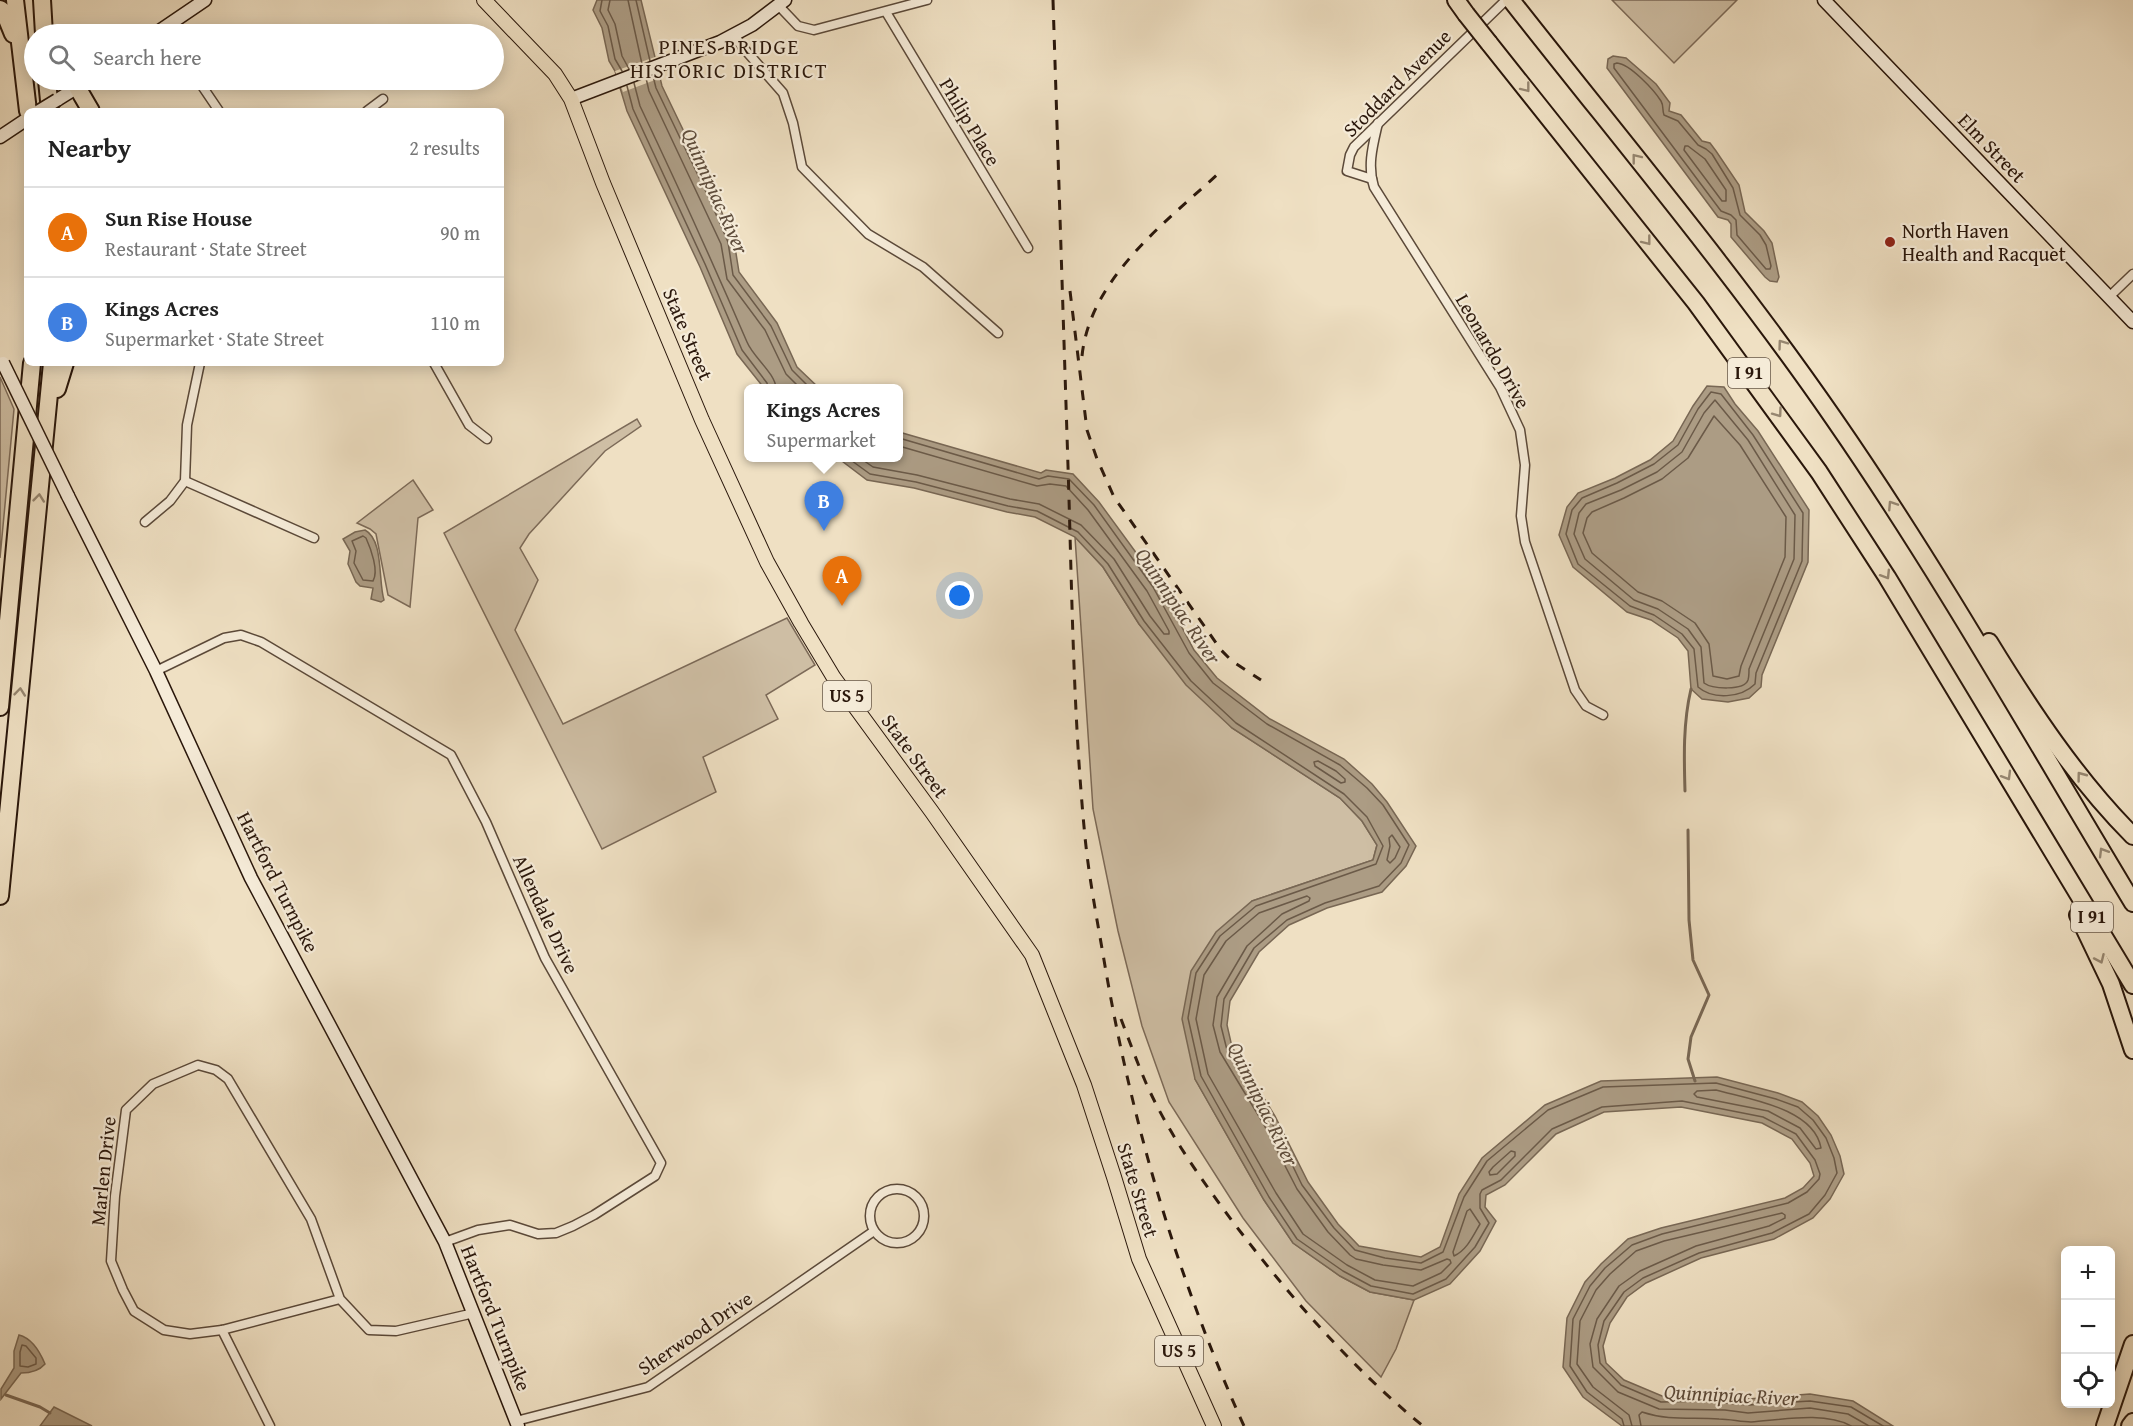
<!DOCTYPE html>
<html lang="en">
<head>
<meta charset="utf-8">
<style>
  :root { --surface:#fff; --page:#f6f6f6; --text:#222; --muted:#767676; --line:#e0e0e0; --accent:#8f2418 }
  body { margin:0; font-family:"Gentium Book Plus",serif; background:var(--page); color:var(--text) }
  .controls { position:absolute; right:18px; bottom:18px; display:grid; overflow:hidden; border-radius:9px; box-shadow:0 3px 15px #0003 }
  .controls button { width:54px; height:54px; display:grid; place-items:center; padding:0; border:0; border-bottom:2px solid var(--line); background:var(--surface); color:var(--text); font:30px sans-serif }
  .you { position:absolute; left:960px; top:596px; width:21px; height:21px; margin:-15px; border:4px solid #fff; border-radius:50%; background:#1a73e8; box-shadow:0 0 0 9px #1a73e833 }
  .badge { display:grid; place-items:center; width:39px; height:39px; border-radius:50%; background:var(--accent); color:#fff; font-size:20px; font-weight:700 }
  .pin { position:absolute; translate:-50% -50px; filter:drop-shadow(0 2px 3px #0008) }
  .pin::after { content:''; position:absolute; top:32px; width:21px; height:18px; background:inherit; clip-path:polygon(0 0,100% 0,50% 100%) }
  .popup { position:absolute; left:744px; top:384px; width:159px; height:78px; box-sizing:border-box; display:grid; place-content:center; border-radius:9px; background:var(--surface); filter:drop-shadow(0 2px 4px #0005); font-size:20px; white-space:nowrap; color:var(--muted) }
  .popup b { font-size:22px; color:var(--text) }
  .popup::after { content:''; position:absolute; left:50%; top:100%; margin-left:-12px; border:12px solid transparent; border-top-color:var(--surface) }
  .list { margin:0; padding:0; list-style:none }
  h2 { display:flex; justify-content:space-between; align-items:center; height:78px; margin:0; padding:0 24px; font-size:26px }
  h2 small { font-size:20px; font-weight:400; color:var(--muted) }
  .list li { display:grid; grid-template-columns:39px 1fr auto; gap:18px; align-items:center; box-sizing:border-box; height:90px; padding:0 24px; border-top:2px solid var(--line) }
  .list b { display:block; font-size:22px; white-space:nowrap }
  .list p { margin:0; font-size:20px; white-space:nowrap; color:var(--muted) }
  .list em { font-size:20px; font-style:normal; color:var(--muted) }
  .icon { flex:none; width:33px; height:33px; fill:none; stroke:currentColor; stroke-width:2; stroke-linecap:round; stroke-linejoin:round }
  .map { position:relative; flex:none; width:2133px; height:1426px; overflow:hidden }
  .search { position:absolute; background:var(--surface); box-shadow:0 3px 15px #0003; left:24px; top:24px; width:480px; height:66px; display:flex; align-items:center; gap:15px; box-sizing:border-box; padding:0 21px; border-radius:33px; color:var(--muted); font-size:22px }
  .panel { position:absolute; background:var(--surface); box-shadow:0 3px 15px #0003; left:24px; top:108px; width:480px; height:258px; border-radius:9px }
  .map>svg:first-child { display:block }
  .green { fill:#cebea4; stroke:#7c6a58; stroke-width:1.5 }
  .water { fill:#ac9c84; stroke:#786754; stroke-width:1.5 }
  .pier { fill:#efe0c3 }
  .lines { fill:none; stroke-linecap:round; stroke-linejoin:round }
  .shore { stroke:#6b5a48; stroke-width:1.5 }
  .stream { stroke:#786754; stroke-width:3 }
  .street-casing { stroke:#5b4939; stroke-width:11 }
  .secondary-casing { stroke:#2a170b; stroke-width:15 }
  .primary-casing { stroke:#2a170b; stroke-width:16 }
  .highway-casing { stroke:#2a170b; stroke-width:20 }
  .street { stroke:#f5ebd8; stroke-width:8 }
  .secondary { stroke:#f5ebd8; stroke-width:12 }
  .primary { stroke:#efe0c3; stroke-width:14 }
  .highway { stroke:#efe0c3; stroke-width:16 }
  .rail { stroke:#2a170b; stroke-width:3; stroke-dasharray:10 10; stroke-linecap:butt }
  .secondary-bridge-casing { stroke:#2a170b; stroke-width:15; stroke-linecap:butt }
  .highway-bridge-casing { stroke:#2a170b; stroke-width:20; stroke-linecap:butt }
  .secondary-bridge { stroke:#f5ebd8; stroke-width:12 }
  .highway-bridge { stroke:#efe0c3; stroke-width:16 }
  .oneway { stroke:#968670 }
  .poi-dot { fill:#8f2418; stroke:#f5ebd8; stroke-width:2 }
  .labels { text-anchor:middle; stroke-width:4.5; stroke-linejoin:round; paint-order:stroke }
  .shield { fill:#f5ebd8; stroke:#675748; stroke-width:1.5 }
  .shield-label { font-size:18px; font-weight:bold; fill:#2a170b }
  .street-label { font-size:20px; fill:#2a170b; stroke:#f5ebd8 }
  .poi-label { font-size:20px; fill:#2a170b; stroke:#f5ebd8; text-anchor:start }
  .neighbourhood-label { font-size:21px; letter-spacing:1.5px; fill:#2a170b; stroke:#f5ebd8 }
  .water-label { font-size:21px; font-style:italic; fill:#5e4c3b; stroke:#f5ebd8 }
</style>
</head>
<body>
<div class="map">
<svg width="2133" height="1426" viewBox="0 0 2133 1426">
  <rect width="100%" height="100%" fill="#efe0c3"/>
  <filter id="stains"><feTurbulence type="fractalNoise" baseFrequency=".00333" numOctaves="4"/><feColorMatrix values="0 0 0 0 .2 0 0 0 0 .09 0 0 0 0 .02 0 0 0 .5 -.17"/></filter>
  <radialGradient id="worn" r=".72"><stop offset=".6" stop-color="#630" stop-opacity="0"/><stop offset="1" stop-color="#630" stop-opacity=".3"/></radialGradient>
  <g class="green">
    <polygon points="1612,0 1737,0 1674,63"/>
    <polygon points="0,377 14,409 0,558"/>
    <polygon points="637,419 641,426 605,451 529,534 520,548 538,580 515,630 563,724 787,618 815,665 766,695 778,719 703,757 716,792 602,849 444,533"/>
    <polygon points="413,480 433,510 418,518 410,607 388,595 376,534 370,529 357,523"/>
    <polygon points="1075,537 1103,567 1139,624 1232,728 1340,798 1362,821 1377,845 1373,860 1252,901 1195,1079 1264,1200 1293,1243 1340,1276 1370,1292 1414,1300 1396,1349 1381,1377 1306,1301 1243,1218 1169,1102 1142,1026 1118,931 1093,809"/>
  </g>
  <g class="water">
    <polygon points="597,0 641,0 662,86 714,194 734,241 739,272 777,323 797,367 819,388 764,388 737,354 700,267 627,111 615,71 609,61 602,28 593,10"/>
    <polygon points="1613,56 1626,58 1656,84 1670,103 1669,111 1681,115 1702,141 1710,143 1716,151 1739,185 1745,212 1764,231 1772,243 1779,277 1777,282 1770,281 1765,277 1731,237 1731,224 1728,220 1718,217 1607,68 1608,59"/>
    <polygon points="1707,386 1724,387 1735,404 1758,431 1809,510 1808,562 1762,675 1761,687 1749,698 1728,702 1702,699 1691,689 1688,651 1678,638 1651,620 1627,612 1573,567 1559,535 1567,507 1578,493 1615,478 1650,460 1673,441 1693,406"/>
    <polygon points="899,432 1041,473 1046,470 1073,474 1099,502 1159,584 1194,650 1217,678 1270,719 1344,759 1372,784 1387,802 1416,846 1406,866 1382,892 1327,908 1289,925 1259,952 1230,1001 1227,1025 1232,1047 1275,1116 1308,1182 1338,1224 1359,1246 1421,1257 1440,1247 1459,1194 1482,1158 1545,1105 1601,1081 1717,1077 1778,1093 1802,1102 1818,1116 1831,1135 1840,1156 1844,1174 1830,1199 1813,1218 1774,1239 1701,1258 1646,1283 1627,1297 1610,1323 1603,1346 1606,1363 1624,1380 1662,1396 1704,1395 1748,1399 1810,1394 1853,1401 1893,1426 1622,1426 1583,1397 1563,1367 1567,1318 1585,1282 1601,1264 1628,1239 1661,1228 1785,1198 1803,1188 1814,1176 1810,1163 1792,1139 1762,1123 1681,1107 1604,1112 1556,1134 1505,1185 1486,1195 1485,1207 1496,1221 1480,1251 1450,1284 1414,1300 1370,1292 1340,1276 1293,1243 1264,1200 1195,1079 1182,1019 1191,971 1216,932 1252,901 1373,860 1377,845 1362,821 1340,798 1232,728 1186,685 1139,624 1103,567 1075,537 1035,517 1007,512 914,488 867,480 838,458 899,458"/>
    <path d="M365 530C384 540 378 581 384 600L381 602 371 599 373 588 360 586 356 582 348 564 350 551 343 539 355 532Z"/>
    <path d="M19 1335C31 1338 40 1352 45 1364 39 1371 30 1373 21 1373L1 1399V1389L14 1368V1351Z"/>
    <polygon points="54,1407 92,1426 40,1426"/>
  </g>
  <polygon class="pier" points="658,56 663,77 623,92 615,71"/>
  <g class="lines">
    <g class="shore">
      <polyline points="602,0 600,11 608,26 615,59 622,71"/>
      <polyline points="610,0 608,10 615,24 622,56 629,69"/>
      <polyline points="628,0 642,64"/>
      <polyline points="636,0 650,61"/>
      <path d="M1617 63C1630 64 1654 90 1661 101 1664 106 1662 110 1664 115L1678 121 1698 145 1706 149 1712 154 1733 188 1740 215 1760 235 1766 245 1771 266 1770 269H1766L1737 235 1736 220 1731 215 1721 211 1614 68V64Z"/>
      <polyline points="653,76 656,88 708,196 728,242 733,275 771,326 792,370 810,388"/>
      <polyline points="646,78 649,91 721,244 727,279 765,330 786,374 800,388"/>
      <path d="M634 83 640 106C677 184 713 263 747 342 753 357 775 373 776 388"/>
      <polyline points="627,86 633,109 705,264 742,350 767,383 768,388"/>
      <polygon points="1685,146 1688,146 1705,159 1726,190 1726,201 1722,201 1684,150"/>
      <path d="M1711 392 1721 394 1753 435 1803 513 1802 561 1756 673 1755 684C1741 698 1713 700 1698 687L1694 649 1682 634 1654 615 1630 606 1578 564 1566 534 1572 510 1582 498 1617 483 1654 464 1678 445 1698 409Z"/>
      <path d="M1715 400 1748 440 1795 515 1794 559 1749 669C1749 673 1749 677 1748 680 1744 691 1712 689 1704 683L1701 647 1688 629 1658 609 1634 600 1585 559 1574 534 1579 513 1586 504 1621 490 1657 472 1682 452 1704 413Z"/>
      <polygon points="1714,416 1740,445 1786,517 1785,557 1741,666 1739,676 1727,679 1713,676 1709,644 1695,623 1662,601 1638,592 1592,553 1583,533 1587,518 1592,512 1624,498 1662,479 1688,458"/>
      <polyline points="899,438 1039,479 1048,476 1069,479 1094,505 1153,587 1189,653 1213,683 1267,724 1340,765 1367,788 1383,805 1409,845 1401,863 1379,886 1325,903 1287,920 1254,948 1224,999 1221,1026 1227,1050 1270,1119 1302,1185 1334,1228 1355,1250 1385,1258 1421,1263 1443,1252 1464,1197 1487,1161 1548,1110 1603,1087 1716,1083 1776,1099 1798,1107 1813,1120 1826,1138 1834,1158 1837,1173 1825,1195 1809,1214 1772,1233 1699,1253 1643,1278 1624,1292 1604,1321 1598,1345 1600,1363 1621,1385 1661,1402 1704,1401 1748,1405 1810,1401 1851,1407 1883,1426"/>
      <polyline points="848,458 870,474 916,482 1008,506 1037,511 1078,532 1108,564 1144,621 1191,681 1236,723 1344,794 1367,817 1383,846 1376,864 1256,906 1220,936 1196,973 1188,1018 1201,1076 1269,1197 1297,1239 1343,1271 1371,1286 1413,1294 1446,1279 1475,1247 1489,1223 1480,1208 1480,1194 1482,1190 1501,1180 1552,1129 1602,1107 1682,1101 1763,1117 1796,1134 1815,1160 1820,1174 1819,1179 1807,1192 1788,1203 1662,1234 1632,1245 1605,1268 1590,1286 1573,1319 1570,1366 1587,1392 1622,1419 1624,1426"/>
      <polyline points="860,458 873,467 917,475 1010,499 1039,504 1081,525 1114,559 1150,616 1164,634 1169,634 1169,631 1147,591 1088,510 1066,486 1050,484 1037,486 899,446"/>
      <path d="M363 536 366 538C371 549 379 571 373 581L363 580 354 563 356 551 352 541Z"/>
      <polygon points="1318,761 1336,771 1345,779 1345,782 1341,783 1315,766 1314,762"/>
      <polygon points="1392,835 1400,847 1395,858 1390,863 1387,860 1390,846 1389,838"/>
      <polygon points="1307,896 1310,898 1309,901 1282,914 1247,946 1217,997 1213,1025 1220,1052 1263,1123 1297,1189 1328,1232 1350,1255 1356,1259 1383,1265 1421,1270 1447,1259 1450,1260 1451,1263 1441,1273 1413,1286 1375,1280 1347,1265 1303,1234 1276,1193 1208,1074 1196,1019 1204,975 1226,941 1259,913"/>
      <path d="M1716 1090C1748 1099 1814 1108 1821 1148L1816 1149 1800 1128 1768 1111 1697 1097 1694 1094 1697 1091Z"/>
      <polygon points="1511,1151 1515,1152 1515,1156 1497,1174 1490,1175 1489,1172 1493,1167"/>
      <path d="M1470 1209 1480 1224C1473 1236 1467 1250 1454 1256L1453 1252 1467 1211Z"/>
      <polygon points="22,1345 26,1346 36,1358 36,1364 28,1367 20,1366 20,1352"/>
      <polyline points="1632,1426 1629,1415 1593,1387 1577,1364 1580,1321 1596,1290 1610,1274 1636,1251 1664,1241 1782,1213 1785,1215 1785,1218 1769,1226 1696,1246 1640,1271 1619,1286 1597,1319 1590,1344 1593,1367 1618,1392 1659,1409 1725,1410 1748,1413 1810,1408 1848,1414 1869,1426"/>
      <path d="M1641 1426 1639 1415 1642 1412C1669 1421 1692 1417 1719 1419 1730 1419 1741 1422 1751 1422 1780 1420 1825 1411 1851 1426"/>
    </g>
    <g class="stream">
      <path d="M1685 791C1684 757 1683 723 1691 689"/>
      <polyline points="1688,830 1689,920 1693,960 1709,995 1691,1037 1688,1059 1695,1081"/>
      <polyline points="6,1395 40,1407 50,1413"/>
    </g>
    <defs>
      <g id="street">
        <polyline points="778,5 798,26 814,30 927,0"/>
        <polyline points="886,12 1028,248"/>
        <polyline points="735,35 740,44 783,93 793,123 802,167 868,234 923,267 998,333"/>
        <polyline points="198,80 219,111"/>
        <polyline points="367,111 383,99"/>
        <path d="M1378 123C1373 145 1367 165 1374 187L1500 387 1520 430 1525 465 1521 516 1525 542 1575 690 1586 706 1603 715"/>
        <polyline points="1372,179 1347,171 1350,155 1354,147 1506,0"/>
        <polyline points="2109,297 2133,274"/>
        <polyline points="434,363 469,425 487,439"/>
        <polyline points="185,481 314,538"/>
        <polyline points="145,522 170,501 185,481 187,425 200,363"/>
        <polyline points="156,671 224,638 241,635 261,642 451,755 486,822 545,958 661,1163 655,1176 594,1215 573,1226 556,1233 538,1234 510,1225 478,1230 445,1242"/>
        <circle cx="897" cy="1216" r="27"/>
        <polyline points="340,1299 311,1219 228,1079 216,1070 198,1065 153,1084 126,1110 115,1196 111,1261 123,1290 134,1311 164,1330 190,1334 222,1330 340,1299 369,1330 396,1331 474,1313"/>
        <polyline points="222,1330 270,1426"/>
        <polyline points="516,1421 648,1387 874,1231"/>
      </g>
      <g id="secondary">
        <polyline points="1824,0 2133,322"/>
        <polyline points="155,34 205,0"/>
        <polyline points="571,99 720,42 752,25 785,0"/>
        <polyline points="57,100 89,80"/>
        <polyline points="0,137 27,119"/>
        <polyline points="68,496 156,671 251,878 445,1242 518,1426"/>
      </g>
      <polyline id="primary" points="484,0 555,74 571,99 603,183 702,420 767,562 801,623 834,678 932,812 1032,955 1084,1085 1114,1177 1139,1259 1214,1426"/>
      <g id="highway">
        <polyline points="15,0 28,111"/>
        <polyline points="42,0 44,34"/>
        <polyline points="1456,0 1466,14"/>
        <path d="M1511 0C1620 139 1734 274 1834 419 1942 575 2035 741 2133 903"/>
        <polyline points="0,9 4,12 13,34"/>
        <polyline points="1489,43 1696,303 1819,472 1887,577 2133,985"/>
        <polyline points="47,80 50,111"/>
        <polyline points="77,87 91,111"/>
        <polyline points="57,389 65,363"/>
        <path d="M1989 642C2030 709 2077 780 2133 836"/>
        <polyline points="0,707 32,363"/>
        <polyline points="0,896 52,363"/>
        <polyline points="2078,915 2111,984 2133,1050"/>
        <polyline points="2105,1426 2133,1344"/>
        <polyline points="2130,1426 2133,1422"/>
      </g>
    </defs>
    <use href="#street" class="street-casing"/>
    <use href="#secondary" class="secondary-casing"/>
    <use href="#primary" class="primary-casing"/>
    <use href="#highway" class="highway-casing"/>
    <use href="#street" class="street"/>
    <use href="#secondary" class="secondary"/>
    <use href="#primary" class="primary"/>
    <use href="#highway" class="highway"/>
    <g class="rail">
      <path d="M1053 0C1058 155 1063 311 1068 466 1072 590 1073 714 1085 837 1089 878 1097 919 1104 960 1131 1120 1177 1278 1244 1426"/>
      <polyline points="1070,291 1087,430 1097,459 1114,497 1221,650 1232,661 1261,680"/>
      <path d="M1082 356C1090 278 1166 222 1220 172"/>
      <path d="M1121 1019C1129 1040 1137 1062 1146 1083 1168 1133 1201 1179 1233 1222 1290 1297 1351 1367 1423 1426"/>
    </g>
    <defs>
      <g id="secondary-bridge">
        <polyline points="39,111 57,100"/>
        <polyline points="3,363 68,496"/>
      </g>
      <polyline id="highway-bridge" points="1466,14 1489,43"/>
    </defs>
    <use href="#secondary-bridge" class="secondary-bridge-casing"/>
    <use href="#highway-bridge" class="highway-bridge-casing"/>
    <use href="#secondary-bridge" class="secondary-bridge"/>
    <use href="#highway-bridge" class="highway-bridge"/>
  </g>
  <defs><path id="oneway-chevron" d="M-2-3.5L2.5 0L-2 3.5" fill="none" stroke-width="1.6" stroke-linecap="round" stroke-linejoin="round" transform="scale(1.5)"/></defs>
  <g class="oneway">
    <use href="#oneway-chevron" transform="translate(1526 88) rotate(52)"/>
    <use href="#oneway-chevron" transform="translate(1636 158) rotate(-128)"/>
    <use href="#oneway-chevron" transform="translate(1647 241) rotate(52)"/>
    <use href="#oneway-chevron" transform="translate(1782 344) rotate(-126)"/>
    <use href="#oneway-chevron" transform="translate(1778 413) rotate(54)"/>
    <use href="#oneway-chevron" transform="translate(39 498) rotate(-84)"/>
    <use href="#oneway-chevron" transform="translate(1892 505) rotate(-123)"/>
    <use href="#oneway-chevron" transform="translate(1886 575) rotate(58)"/>
    <use href="#oneway-chevron" transform="translate(20 692) rotate(-84)"/>
    <use href="#oneway-chevron" transform="translate(2007 776) rotate(59)"/>
    <use href="#oneway-chevron" transform="translate(2081 776) rotate(-127)"/>
    <use href="#oneway-chevron" transform="translate(2103 852) rotate(-121)"/>
    <use href="#oneway-chevron" transform="translate(2100 959) rotate(66)"/>
  </g>
  <circle class="poi-dot" cx="1890" cy="242" r="6"/>
  <g class="labels">
    <g class="shield">
      <rect x="1728" y="358" width="42" height="30" rx="4.5"/>
      <rect x="823" y="681" width="48" height="30" rx="4.5"/>
      <rect x="2071" y="902" width="42" height="30" rx="4.5"/>
      <rect x="1155" y="1336" width="48" height="30" rx="4.5"/>
    </g>
    <g class="shield-label">
      <text x="1749" y="379">I 91</text>
      <text x="847" y="702">US 5</text>
      <text x="2092" y="923">I 91</text>
      <text x="1179" y="1357">US 5</text>
    </g>
    <g class="street-label">
      <text transform="translate(1397 83) rotate(-45)" y="7">Stoddard Avenue</text>
      <text transform="translate(970 122) rotate(59)" y="7">Philip Place</text>
      <text transform="translate(1992 148) rotate(46)" y="7">Elm Street</text>
      <text transform="translate(688 334) rotate(67)" y="7">State Street</text>
      <text transform="translate(1493 351) rotate(60)" y="7">Leonardo Drive</text>
      <text transform="translate(915 756) rotate(54)" y="7">State Street</text>
      <text transform="translate(278 882) rotate(63)" y="7">Hartford Turnpike</text>
      <text transform="translate(546 914) rotate(65)" y="7">Allendale Drive</text>
      <text transform="translate(103 1171) rotate(-84)" y="7">Marlen Drive</text>
      <text transform="translate(1138 1190) rotate(73)" y="7">State Street</text>
      <text transform="translate(496 1318) rotate(68)" y="7">Hartford Turnpike</text>
      <text transform="translate(695 1333) rotate(-34)" y="7">Sherwood Drive</text>
    </g>
    <g class="poi-label">
      <text x="1902" y="238">North Haven<tspan x="1902" dy="23">Health and Racquet</tspan></text>
    </g>
    <g class="neighbourhood-label">
      <text x="729" y="54">PINES BRIDGE<tspan x="729" dy="24">HISTORIC DISTRICT</tspan></text>
    </g>
    <g class="water-label">
      <text transform="translate(715 191) rotate(66)" y="7">Quinnipiac River</text>
      <text transform="translate(1178 606) rotate(56)" y="7">Quinnipiac River</text>
      <text transform="translate(1263 1104) rotate(64)" y="7">Quinnipiac River</text>
      <text transform="translate(1731 1395) rotate(3)" y="7">Quinnipiac River</text>
    </g>
  </g>
  <rect width="100%" height="100%" filter="url(#stains)"/>
  <rect width="100%" height="100%" fill="url(#worn)"/>
</svg>
<div class="controls">
<button>+</button>
<button>−</button>
<button><svg class="icon" aria-label="locate" viewBox="0 0 24 24"><circle cx="12" cy="12" r="6"/><path d="M12 2v4M12 18v4M2 12h4M18 12h4"/></svg></button>
</div>
<div class="you"></div>
<div class="pin badge" style="left:842px;top:606px;background:#e8710a">A</div>
<div class="pin badge" style="left:824px;top:531px;background:#3f7fe0">B</div>
<div class="popup"><b>Kings Acres</b>Supermarket</div>
<div class="search"><svg class="icon" aria-label="search" viewBox="0 0 24 24"><circle cx="10" cy="10" r="6"/><path d="M15 15l6 6"/></svg>Search here</div>
<section class="panel">
<h2>Nearby<small>2 results</small></h2>
<ul class="list">
<li><span class="badge" style="background:#e8710a">A</span><div><b>Sun Rise House</b><p>Restaurant · State Street</p></div><em>90 m</em></li>
<li><span class="badge" style="background:#3f7fe0">B</span><div><b>Kings Acres</b><p>Supermarket · State Street</p></div><em>110 m</em></li>
</ul>
</section>
</div>
</body>
</html>
